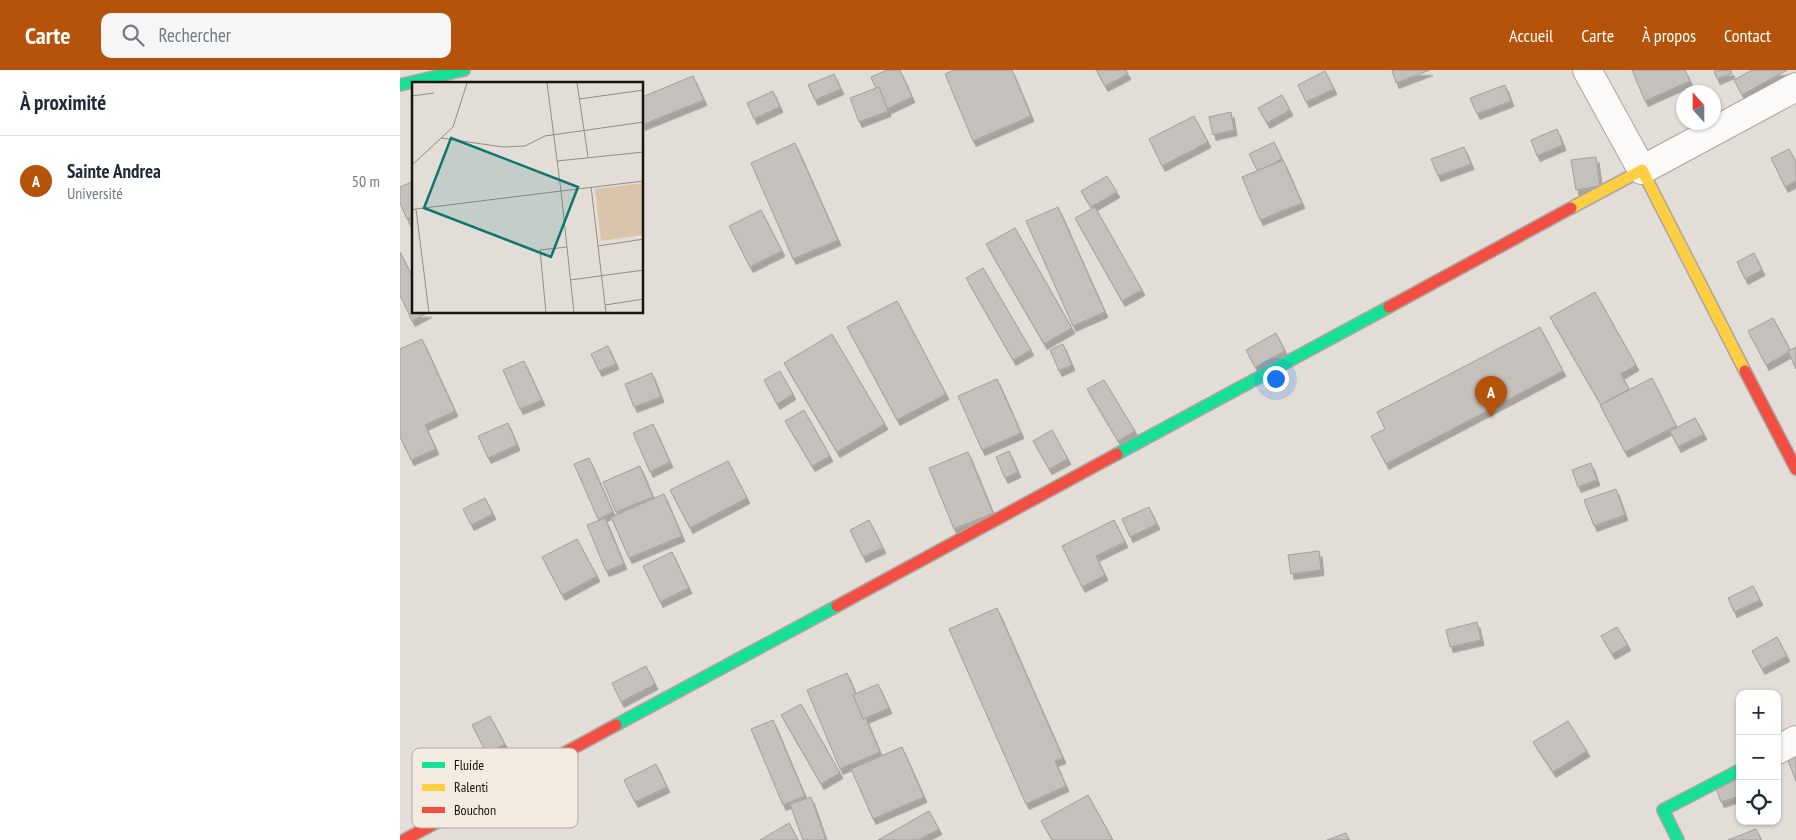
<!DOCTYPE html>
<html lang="fr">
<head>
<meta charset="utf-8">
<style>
  :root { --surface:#fff; --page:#f6f6f7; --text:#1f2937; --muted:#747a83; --line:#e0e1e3; --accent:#b45309 }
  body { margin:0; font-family:"PT Sans Narrow",sans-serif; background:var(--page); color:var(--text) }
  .controls { position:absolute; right:15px; bottom:15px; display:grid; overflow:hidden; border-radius:10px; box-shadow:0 1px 4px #0004 }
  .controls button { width:45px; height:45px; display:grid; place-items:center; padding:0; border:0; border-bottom:1px solid var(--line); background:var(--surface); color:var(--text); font:25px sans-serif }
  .compass { position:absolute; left:1276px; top:15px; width:45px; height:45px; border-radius:50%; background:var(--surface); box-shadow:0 1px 4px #0004; rotate:339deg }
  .you { position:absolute; left:875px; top:308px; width:18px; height:18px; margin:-12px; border:4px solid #fff; border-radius:50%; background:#1a73e8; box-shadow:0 0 0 8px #1a73e833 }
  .badge { display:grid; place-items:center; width:32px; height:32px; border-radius:50%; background:var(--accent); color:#fff; font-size:16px; font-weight:700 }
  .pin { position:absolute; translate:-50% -41px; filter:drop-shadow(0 1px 2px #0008) }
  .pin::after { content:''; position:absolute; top:26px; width:18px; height:15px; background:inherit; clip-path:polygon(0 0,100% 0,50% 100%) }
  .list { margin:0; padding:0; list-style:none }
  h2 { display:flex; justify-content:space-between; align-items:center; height:65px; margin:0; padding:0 20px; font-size:21px }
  h2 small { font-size:16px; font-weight:400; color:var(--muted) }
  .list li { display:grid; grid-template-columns:32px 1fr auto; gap:15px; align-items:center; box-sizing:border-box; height:90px; padding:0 20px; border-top:1px solid var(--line) }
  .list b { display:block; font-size:19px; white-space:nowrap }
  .list p { margin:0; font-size:16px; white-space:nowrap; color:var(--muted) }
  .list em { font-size:16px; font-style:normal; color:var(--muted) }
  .icon { flex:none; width:28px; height:28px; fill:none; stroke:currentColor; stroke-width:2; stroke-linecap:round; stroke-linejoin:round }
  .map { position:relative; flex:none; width:1396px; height:770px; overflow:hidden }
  header { display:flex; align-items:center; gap:30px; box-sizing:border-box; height:70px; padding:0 25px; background:var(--accent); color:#fff }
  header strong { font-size:24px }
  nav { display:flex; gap:28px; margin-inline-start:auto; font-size:18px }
  .search { width:350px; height:45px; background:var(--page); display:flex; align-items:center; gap:12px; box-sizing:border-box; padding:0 18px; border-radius:10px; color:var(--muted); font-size:19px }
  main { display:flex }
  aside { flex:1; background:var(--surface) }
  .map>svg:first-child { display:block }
  .building { fill:#c4c1bd; stroke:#a39f9a; filter:url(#shadow) }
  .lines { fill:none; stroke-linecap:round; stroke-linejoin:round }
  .street-casing { stroke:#aaa6a2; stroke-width:30 }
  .fast-casing { stroke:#aaa6a2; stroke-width:14 }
  .slow-casing { stroke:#aaa6a2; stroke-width:14 }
  .jam-casing { stroke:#aaa6a2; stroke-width:14 }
  .street { stroke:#fbfaf9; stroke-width:28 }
  .fast { stroke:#16e098; stroke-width:11 }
  .slow { stroke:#ffcf43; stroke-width:11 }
  .jam { stroke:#f24e42; stroke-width:11 }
  .inset-road { fill:none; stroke:#918d88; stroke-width:1 }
  .view { fill:#0f766e; fill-opacity:0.15; stroke:#0f766e; stroke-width:2.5 }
  .inset-edge { fill:none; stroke:#181511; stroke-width:2.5 }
  .key { fill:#f3eae0; stroke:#b1aaa2; stroke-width:1 }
  .key-label { font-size:14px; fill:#181511 }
</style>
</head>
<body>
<header>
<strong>Carte</strong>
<div class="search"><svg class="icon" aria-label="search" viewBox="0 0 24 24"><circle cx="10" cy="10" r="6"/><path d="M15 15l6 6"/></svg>Rechercher</div>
<nav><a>Accueil</a><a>Carte</a><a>À propos</a><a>Contact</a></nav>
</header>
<main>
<aside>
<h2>À proximité<small></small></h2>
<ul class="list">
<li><span class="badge">A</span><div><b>Sainte Andrea</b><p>Université</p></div><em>50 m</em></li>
</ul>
</aside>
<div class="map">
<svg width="1396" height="770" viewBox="0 0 1396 770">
  <defs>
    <filter id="shadow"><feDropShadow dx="3" dy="5.5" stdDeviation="0" flood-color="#0004"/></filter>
  </defs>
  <rect width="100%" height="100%" fill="#e2ddd7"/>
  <g class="building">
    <polygon points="487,0 500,0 512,27 485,40 471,7"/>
    <polygon points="554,0 612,0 631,46 573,71 545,4"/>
    <polygon points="696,0 726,0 728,4 705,16"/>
    <polygon points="992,0 1030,0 996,13"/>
    <polygon points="1232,0 1285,0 1290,11 1245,31"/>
    <polygon points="1331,0 1332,3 1317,9 1314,1"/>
    <polygon points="1352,0 1387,0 1342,25 1334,10"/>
    <polygon points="925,1 934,19 906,32 898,15"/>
    <polygon points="434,4 441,19 415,30 408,15"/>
    <polygon points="293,6 304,30 242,55 242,27"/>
    <polygon points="1105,15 1111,31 1077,44 1070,28"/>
    <polygon points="479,17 488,41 459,52 450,28"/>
    <polygon points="373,21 380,37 354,49 347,33"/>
    <polygon points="882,25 890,40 867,53 858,38"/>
    <polygon points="831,42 834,60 813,65 809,47"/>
    <polygon points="794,46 808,72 762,96 749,69"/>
    <polygon points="1157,59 1163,75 1137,86 1131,70"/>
    <polygon points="874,72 882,89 858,102 849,84"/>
    <polygon points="395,73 438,170 393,189 351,93"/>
    <polygon points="1064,77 1071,94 1038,106 1031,89"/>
    <polygon points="1389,79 1396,92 1396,111 1385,117 1371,88"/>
    <polygon points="1196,87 1200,116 1176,120 1171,90"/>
    <polygon points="883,90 902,133 860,150 842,107"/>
    <polygon points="707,106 717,122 691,137 681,121"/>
    <polygon points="14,111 14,146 7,149 0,133 0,117"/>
    <polygon points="658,137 705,242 673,256 626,151"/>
    <polygon points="695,137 742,220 722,231 675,148"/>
    <polygon points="361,140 382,181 350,197 329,156"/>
    <polygon points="14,148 14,164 8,150"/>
    <polygon points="615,158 672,258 644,274 586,174"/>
    <polygon points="0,182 14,210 14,242 29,242 12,251 0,225"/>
    <polygon points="1354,183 1362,200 1345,209 1337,192"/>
    <polygon points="583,198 631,280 613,290 566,208"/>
    <polygon points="1195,222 1236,295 1221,304 1229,319 1201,335 1150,247"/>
    <polygon points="497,231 546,324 497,350 447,257"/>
    <polygon points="1373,248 1391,281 1366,295 1348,261"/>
    <polygon points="1140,257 1163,301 986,394 971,366 985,359 977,342"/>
    <polygon points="876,263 885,281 855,297 846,280"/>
    <polygon points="432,264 485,354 437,382 384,293"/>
    <polygon points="22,269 55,341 25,355 36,379 11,390 0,367 0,279"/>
    <polygon points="663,274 672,295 659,301 650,280"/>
    <polygon points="208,276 216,294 199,301 191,284"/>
    <polygon points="1396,277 1396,299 1388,281"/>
    <polygon points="124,291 142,330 120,339 103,300"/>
    <polygon points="380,301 393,324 377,334 364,310"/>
    <polygon points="252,303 261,327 234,337 225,314"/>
    <polygon points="1252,308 1276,356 1225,382 1200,335"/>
    <polygon points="597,309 621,363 582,380 558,326"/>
    <polygon points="704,310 735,361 718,371 687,319"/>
    <polygon points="404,340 430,386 412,396 385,351"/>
    <polygon points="1295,348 1304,364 1278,377 1270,361"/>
    <polygon points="108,353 117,375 88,388 78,366"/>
    <polygon points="253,354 270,392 250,402 233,363"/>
    <polygon points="652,360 668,389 649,399 633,371"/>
    <polygon points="609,381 618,402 605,408 596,387"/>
    <polygon points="568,382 593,443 554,459 529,398"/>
    <polygon points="189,388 213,442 198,449 174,394"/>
    <polygon points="328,391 347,428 290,458 270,420"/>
    <polygon points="1191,393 1197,410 1178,417 1172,400"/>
    <polygon points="240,396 253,427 216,442 203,412"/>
    <polygon points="1216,419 1225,445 1194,456 1184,430"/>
    <polygon points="264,424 282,466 229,488 211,447"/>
    <polygon points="85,428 93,444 71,455 63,439"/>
    <polygon points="749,437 757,454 730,467 722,449"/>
    <polygon points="205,448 224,494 206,501 187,455"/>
    <polygon points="469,450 483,478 463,487 450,460"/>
    <polygon points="714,450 725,472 696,486 705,505 682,517 662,476"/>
    <polygon points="177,469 197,506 162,525 142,487"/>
    <polygon points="919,481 921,500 891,504 888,485"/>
    <polygon points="272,482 289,518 260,532 243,496"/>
    <polygon points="1353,516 1360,530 1334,542 1328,528"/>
    <polygon points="597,538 663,688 655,691 666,716 626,734 549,559"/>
    <polygon points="1077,552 1081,570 1050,577 1046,560"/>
    <polygon points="1217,557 1228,575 1212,584 1201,566"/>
    <polygon points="1377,567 1387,586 1362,599 1352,581"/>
    <polygon points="246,596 255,614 221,632 212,613"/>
    <polygon points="447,603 480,682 440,699 407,620"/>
    <polygon points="478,614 489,638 463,649 453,625"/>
    <polygon points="401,634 440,703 421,714 381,645"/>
    <polygon points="90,646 105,674 87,684 72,655"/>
    <polygon points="373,650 405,726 383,735 351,659"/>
    <polygon points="1168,651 1187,681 1153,702 1133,672"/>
    <polygon points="502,677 524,727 473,749 451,699"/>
    <polygon points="1396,681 1396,711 1386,685"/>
    <polygon points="256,694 267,717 235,732 224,710"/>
    <polygon points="1340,701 1340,726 1321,732 1313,710"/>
    <polygon points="688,725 713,770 652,770 641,751"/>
    <polygon points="411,727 426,770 403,770 390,734"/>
    <polygon points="529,741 539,759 518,770 478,770"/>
    <polygon points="389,753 398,770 360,770"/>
    <polygon points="1356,759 1361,770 1328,770"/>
    <polygon points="946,763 949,770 927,770"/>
  </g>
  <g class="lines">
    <defs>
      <g id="street">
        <polyline points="1187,0 1242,100 1396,17"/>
        <polyline points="1377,680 1396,670"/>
      </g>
      <g id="fast">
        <polyline points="0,15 64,0"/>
        <polyline points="717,384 989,237"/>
        <polyline points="216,655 437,536"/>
        <polyline points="1278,770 1263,740 1340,700"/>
      </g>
      <polyline id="slow" points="1171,138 1242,100 1345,301"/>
      <g id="jam">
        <polyline points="989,237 1171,138"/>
        <polyline points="1345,301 1396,399"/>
        <polyline points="437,536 717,384"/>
        <polyline points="4,770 216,655"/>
      </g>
    </defs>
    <use href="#street" class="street-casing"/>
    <use href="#fast" class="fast-casing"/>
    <use href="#slow" class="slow-casing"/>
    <use href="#jam" class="jam-casing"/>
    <use href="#street" class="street"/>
    <use href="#fast" class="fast"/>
    <use href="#slow" class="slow"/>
    <use href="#jam" class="jam"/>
  </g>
  <g transform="translate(12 12)">
    <rect width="231" height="231" fill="#e2ddd7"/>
    <path d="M231 101V153L189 159 183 107Z" fill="#dac5ac"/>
    <path class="inset-road" d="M135 1 149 109 232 99M165 1 176 75M0 14 22 11M167 17 232 8M29 56 91 65 113 64 133 54 232 40M145 79 232 70M0 83 41 45 55 1M179 105 194 231M4 127 149 109 162 231M0 128 4 127 17 231M186 164 232 157M158 198 232 188M193 223 232 217M134 231 128 168 155 165"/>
    <path class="view" d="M39 56 166 105 139 175 12 126Z"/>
    <rect width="231" height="231" class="inset-edge"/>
  </g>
  <rect x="12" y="678" width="166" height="80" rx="8" class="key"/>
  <rect x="22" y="692" width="23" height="6" fill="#16e098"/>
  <rect x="22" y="714" width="23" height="7" fill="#ffcf43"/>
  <rect x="22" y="737" width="23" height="6" fill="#f24e42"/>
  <g class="key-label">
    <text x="54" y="700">Fluide</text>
    <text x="54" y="722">Ralenti</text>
    <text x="54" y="745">Bouchon</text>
  </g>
</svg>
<div class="controls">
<button>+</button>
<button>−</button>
<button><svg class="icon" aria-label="locate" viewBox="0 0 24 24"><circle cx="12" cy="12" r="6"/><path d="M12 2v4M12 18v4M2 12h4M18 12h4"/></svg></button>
</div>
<svg class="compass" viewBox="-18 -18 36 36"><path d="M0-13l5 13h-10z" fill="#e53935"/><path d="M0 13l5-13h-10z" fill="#747a83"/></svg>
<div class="you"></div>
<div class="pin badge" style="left:1091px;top:347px">A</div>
</div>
</main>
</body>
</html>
